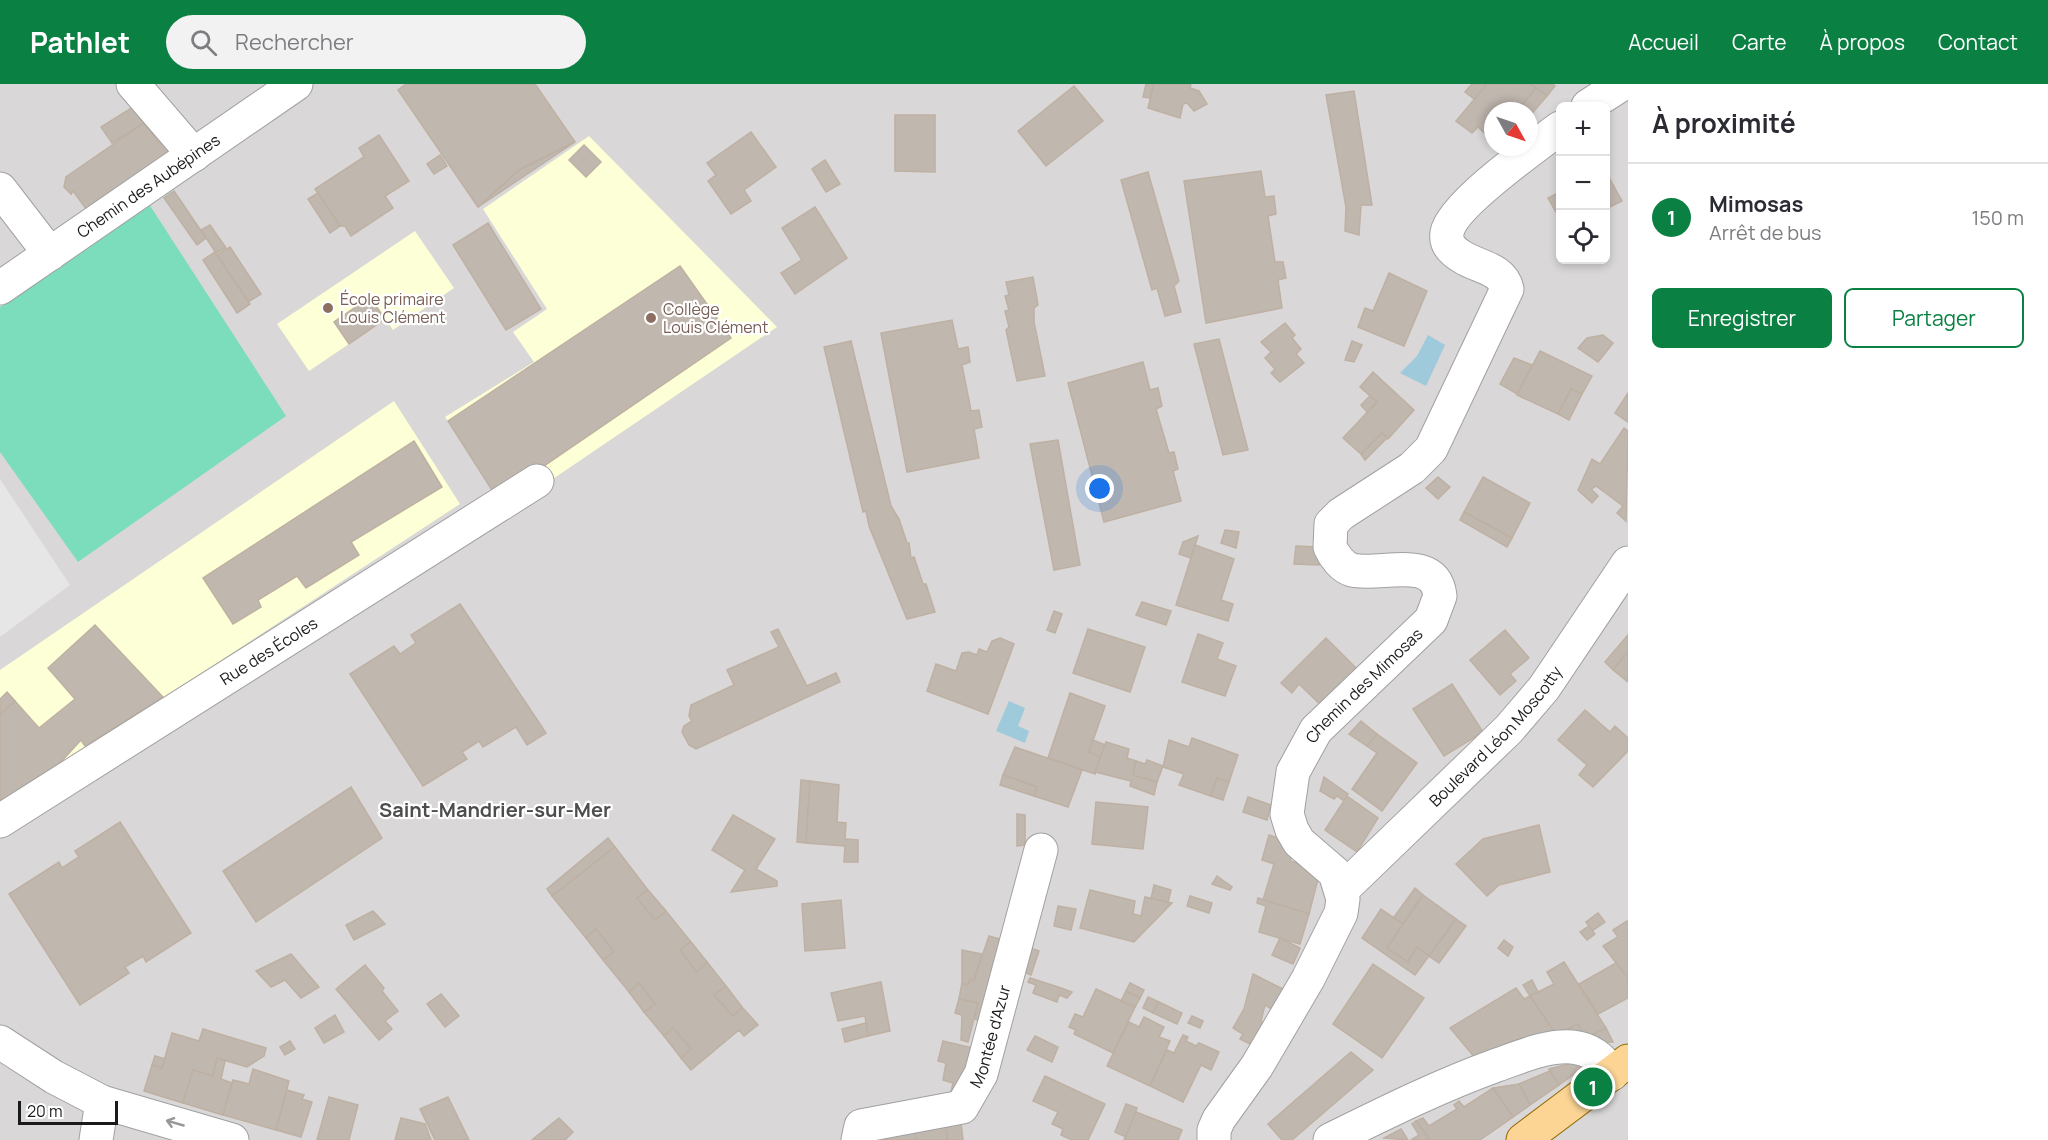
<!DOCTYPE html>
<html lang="fr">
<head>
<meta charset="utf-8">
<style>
  :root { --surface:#fff; --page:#f2f2f3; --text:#2b2b33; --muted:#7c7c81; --line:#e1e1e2; --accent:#0b8043 }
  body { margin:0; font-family:Manrope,sans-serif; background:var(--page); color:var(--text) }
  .controls { position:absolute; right:18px; top:18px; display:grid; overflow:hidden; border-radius:9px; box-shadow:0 3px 9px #0003 }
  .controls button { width:54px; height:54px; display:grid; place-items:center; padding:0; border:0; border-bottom:2px solid var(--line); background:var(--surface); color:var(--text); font:30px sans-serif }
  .compass { position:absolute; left:1484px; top:18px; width:54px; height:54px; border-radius:50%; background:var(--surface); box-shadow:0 3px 9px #0003; rotate:130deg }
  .scale { position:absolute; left:18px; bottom:15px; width:100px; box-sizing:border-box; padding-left:6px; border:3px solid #1a1a1a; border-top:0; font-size:16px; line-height:21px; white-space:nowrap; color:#1a1a1a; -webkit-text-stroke:4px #fff; paint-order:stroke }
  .you { position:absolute; left:1100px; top:405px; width:21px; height:21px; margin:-15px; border:4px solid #fff; border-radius:50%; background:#1a73e8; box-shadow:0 0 0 9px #1a73e833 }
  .badge { display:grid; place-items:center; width:39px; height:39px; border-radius:50%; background:var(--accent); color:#fff; font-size:20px; font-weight:700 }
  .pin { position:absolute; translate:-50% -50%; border:3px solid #fff; box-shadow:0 2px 6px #0006 }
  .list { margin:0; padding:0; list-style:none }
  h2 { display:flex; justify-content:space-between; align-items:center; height:78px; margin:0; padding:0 24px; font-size:26px }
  h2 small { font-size:20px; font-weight:400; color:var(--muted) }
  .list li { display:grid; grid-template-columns:39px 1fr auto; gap:18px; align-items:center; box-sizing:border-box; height:108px; padding:0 24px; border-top:2px solid var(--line) }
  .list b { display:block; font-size:22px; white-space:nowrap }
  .list p { margin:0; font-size:20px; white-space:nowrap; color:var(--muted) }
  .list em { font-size:20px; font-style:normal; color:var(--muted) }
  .actions { display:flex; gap:12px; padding:18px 24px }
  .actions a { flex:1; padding:14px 0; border:2px solid var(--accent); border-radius:9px; text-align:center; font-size:21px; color:var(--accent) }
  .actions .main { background:var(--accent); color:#fff }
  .icon { flex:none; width:33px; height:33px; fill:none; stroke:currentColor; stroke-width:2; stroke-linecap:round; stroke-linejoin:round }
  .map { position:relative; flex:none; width:1628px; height:1056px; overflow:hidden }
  header { display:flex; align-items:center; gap:36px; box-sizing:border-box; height:84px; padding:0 30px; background:var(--accent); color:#fff }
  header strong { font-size:28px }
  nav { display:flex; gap:33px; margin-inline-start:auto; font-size:21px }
  .search { width:420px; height:54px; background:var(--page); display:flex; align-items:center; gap:15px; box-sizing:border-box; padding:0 21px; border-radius:33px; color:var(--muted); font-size:22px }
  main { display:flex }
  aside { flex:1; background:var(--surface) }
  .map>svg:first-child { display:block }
  .residential { fill:#d9d7d7; fill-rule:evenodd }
  .education { fill:#fdffd6 }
  .pitch { fill:#7cddbc }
  .parking { fill:#e6e6e6 }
  .water { fill:#9fcadb }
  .building { fill:#c0b8af; stroke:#beb0a2; stroke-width:1.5 }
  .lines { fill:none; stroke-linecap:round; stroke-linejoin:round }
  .minor-casing { stroke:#a1a1a1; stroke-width:35 }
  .major-casing { stroke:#916800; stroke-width:35 }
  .minor { stroke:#fff; stroke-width:33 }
  .major { stroke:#fcd595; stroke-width:33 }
  .oneway { stroke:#989898 }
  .education-dot { fill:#8d6e63; stroke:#fff; stroke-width:2 }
  .labels { text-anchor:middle; stroke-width:4.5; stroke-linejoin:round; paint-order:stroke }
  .street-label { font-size:16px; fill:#1a1a1a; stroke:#fff }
  .education-label { font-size:16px; fill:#785e54; stroke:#fff; text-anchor:start }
  .quarter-label { font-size:20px; font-weight:bold; fill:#4d4d4d; stroke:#fff }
</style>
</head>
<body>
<header>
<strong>Pathlet</strong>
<div class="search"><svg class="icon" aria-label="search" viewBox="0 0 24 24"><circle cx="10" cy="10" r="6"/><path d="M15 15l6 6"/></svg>Rechercher</div>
<nav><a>Accueil</a><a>Carte</a><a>À propos</a><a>Contact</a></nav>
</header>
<main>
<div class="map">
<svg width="1628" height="1056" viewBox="0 0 1628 1056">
  <rect width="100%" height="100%" fill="#ece9df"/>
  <path class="residential" d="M0 0H1628V1056H0ZM1560 22H1606V176H1560ZM1493 27H1529V63H1493Z"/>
  <g class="education">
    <polygon points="589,52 777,243 541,403 497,414 445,333 534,278 513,248 547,225 483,125"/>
    <polygon points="415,147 454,204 393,246 370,213 349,260 309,287 277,240"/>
    <polygon points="394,317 460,420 0,721 0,586"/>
  </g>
  <polygon class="pitch" points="149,120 286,332 78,478 0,368 0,223"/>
  <polygon class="parking" points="0,395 70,501 0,553"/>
  <g class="water">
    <polygon points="1428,251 1445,261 1426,302 1400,289 1417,272"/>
    <polygon points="1009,617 1025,624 1018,642 1029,647 1025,659 996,647"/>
  </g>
  <g class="building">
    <polygon points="406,0 535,0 575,58 519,86 478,123 398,6"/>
    <polygon points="1146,0 1154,0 1150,14 1143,13"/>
    <polygon points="1154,0 1191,0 1190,4 1199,7 1207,20 1194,27 1187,19 1183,20 1180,34 1148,24"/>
    <polygon points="1472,0 1487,0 1474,15 1465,8"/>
    <polygon points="1487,0 1531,0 1536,4 1517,27 1493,27 1492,56 1478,43 1472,49 1456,37"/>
    <polygon points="1531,0 1552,0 1555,2 1547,12"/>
    <polygon points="1074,2 1103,37 1046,82 1018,47"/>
    <polygon points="1536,4 1547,12 1529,33 1529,27 1517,27"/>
    <polygon points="1354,7 1372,121 1361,121 1359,151 1345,147 1346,123 1326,11"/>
    <polygon points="133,23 144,39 112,59 101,43"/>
    <polygon points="895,31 935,31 935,88 895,87"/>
    <polygon points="144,39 160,60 171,52 181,63 87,126 73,107 71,110 64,103 66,93"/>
    <polygon points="751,48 776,83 744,106 751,117 731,130 708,97 716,91 707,79"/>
    <polygon points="379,51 409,97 385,112 393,124 351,152 345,142 340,142 315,105 364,73 359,64"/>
    <polygon points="575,58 478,123 519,86"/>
    <polygon points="584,61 601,78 586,93 569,76"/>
    <polygon points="440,71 447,82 434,90 427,80"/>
    <polygon points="825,76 840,100 826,108 812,85"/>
    <polygon points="1261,87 1265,113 1274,112 1276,130 1268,132 1275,178 1283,178 1286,194 1278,196 1282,224 1206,239 1184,97"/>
    <polygon points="1148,88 1179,197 1174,202 1181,228 1165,232 1157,204 1152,206 1121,96"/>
    <polygon points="1606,88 1622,117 1606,125"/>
    <polygon points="174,107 206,154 197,161 164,114"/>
    <polygon points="1560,108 1560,125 1556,128 1548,114"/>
    <polygon points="318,109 340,142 330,149 308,115"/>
    <polygon points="815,123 847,174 795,210 781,189 802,176 782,144"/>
    <polygon points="488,139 541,225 506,246 453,161"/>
    <polygon points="210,141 226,164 216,169 201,146"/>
    <polygon points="230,163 261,210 248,218 217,171"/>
    <polygon points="215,168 250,220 237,229 203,176"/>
    <polygon points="680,182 731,254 497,414 448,337"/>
    <polygon points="1389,189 1427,207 1404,262 1358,243 1365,224 1373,227"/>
    <polygon points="1033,193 1038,221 1034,224 1034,238 1045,292 1017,297 1006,246 1009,243 1005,227 1009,226 1005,212 1009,211 1006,198"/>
    <polygon points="370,213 385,235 349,260 334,238"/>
    <polygon points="952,236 958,265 968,263 970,278 962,281 971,327 979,326 982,343 974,345 979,374 907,388 881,249"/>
    <polygon points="1285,239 1295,251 1292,254 1301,265 1296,270 1304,279 1280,298 1271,289 1275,285 1265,274 1271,268 1261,258"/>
    <polygon points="1603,251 1613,259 1598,278 1578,264 1587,254"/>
    <polygon points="1219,255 1248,366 1223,371 1194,260"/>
    <polygon points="851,257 891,422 899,435 907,459 909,459 911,474 914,473 923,500 926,500 935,528 907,535 869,442 866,427 863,428 824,263"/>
    <polygon points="1352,257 1362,261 1354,278 1345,276"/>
    <polygon points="1540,267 1592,292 1582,310 1571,305 1558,330 1517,311"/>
    <polygon points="1514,274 1532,281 1517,310 1500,300"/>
    <polygon points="1143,278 1150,306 1158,304 1162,322 1156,325 1169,369 1174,368 1178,385 1173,387 1181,417 1104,438 1068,299"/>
    <polygon points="1373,288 1414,326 1388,355 1382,349 1361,370 1343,354 1377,318 1360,303"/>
    <polygon points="1571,305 1582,310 1569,336 1558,330"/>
    <polygon points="1628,309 1628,338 1615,329"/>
    <polygon points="1370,312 1377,318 1367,328 1361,321"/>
    <polygon points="1624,344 1628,347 1626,437 1617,429 1623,422 1596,402 1591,405 1598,412 1592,419 1578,406 1592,375 1600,380"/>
    <polygon points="1382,349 1387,354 1365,376 1361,370"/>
    <polygon points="1058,356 1080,481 1054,486 1030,360"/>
    <polygon points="414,357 442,403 351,458 359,471 306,504 297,492 258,516 261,523 233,540 203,494"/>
    <polygon points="1438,393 1450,403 1438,415 1426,404"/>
    <polygon points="1483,393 1530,419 1512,454 1464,428"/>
    <polygon points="1464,428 1512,454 1507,463 1460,436"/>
    <polygon points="1225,446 1239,448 1236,464 1221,459"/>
    <polygon points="1198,452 1191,474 1179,470 1183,458"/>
    <polygon points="1195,461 1234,475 1221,516 1233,520 1228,537 1176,521"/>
    <polygon points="1296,462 1319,463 1319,481 1294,480"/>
    <polygon points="1142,518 1171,527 1166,541 1136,531"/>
    <polygon points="460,520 546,649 527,661 516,643 483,663 479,657 462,668 467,675 423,702 350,590 394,562 400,570 416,559 411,551"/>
    <polygon points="1054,527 1062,530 1055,549 1047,546"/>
    <polygon points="95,541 163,613 85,662 81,656 59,680 0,718 0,630 15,617 39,644 75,615 48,584"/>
    <polygon points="778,545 807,602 836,589 840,598 696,665 689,661 682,648 684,642 692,637 689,632 691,621 734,601 727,586 779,563 771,548"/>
    <polygon points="1088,545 1145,563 1130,608 1073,589"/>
    <polygon points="1505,546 1529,574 1510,590 1516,597 1500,611 1470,576"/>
    <polygon points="1198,550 1223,559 1217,575 1236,582 1225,612 1182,598"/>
    <polygon points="1628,551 1628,568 1613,586 1605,578"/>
    <polygon points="1000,554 1014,560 988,630 927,607 936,580 956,587 962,569 969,568 977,571 979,565 987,568 992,557"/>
    <polygon points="1326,554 1363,591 1327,627 1299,600 1292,609 1281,599"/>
    <polygon points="1628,568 1628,598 1613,586"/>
    <polygon points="1452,600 1483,648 1444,672 1413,625"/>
    <polygon points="7,608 15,617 0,630 0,615"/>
    <polygon points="1070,609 1105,622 1089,668 1101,673 1095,690 1048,674"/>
    <polygon points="1585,626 1610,648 1615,642 1628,654 1628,667 1593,703 1579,691 1587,681 1558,656"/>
    <polygon points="1361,637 1377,650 1367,662 1349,650"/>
    <polygon points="1377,650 1417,679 1382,727 1352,705 1377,669 1367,662"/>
    <polygon points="1192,654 1238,671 1229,698 1217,694 1211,712 1179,701 1184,690 1163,683 1169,656 1189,663"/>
    <polygon points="1093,656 1105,661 1101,673 1089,668"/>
    <polygon points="1106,658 1129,665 1127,674 1136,677 1133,691 1157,698 1154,711 1130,702 1131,697 1095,688"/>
    <polygon points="1015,663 1082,686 1068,723 1034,712 1037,703 1003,691"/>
    <polygon points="1147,676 1163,682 1157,698 1133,691 1136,677 1145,680"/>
    <polygon points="1003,691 1037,703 1034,712 1000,701"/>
    <polygon points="1324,693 1348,710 1344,717 1337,712 1334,715 1320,707"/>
    <polygon points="1217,694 1229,698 1223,716 1211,712"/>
    <polygon points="801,696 810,697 806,759 797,758"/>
    <polygon points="810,697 839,701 837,738 846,739 845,755 858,756 858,778 844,778 845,762 806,759"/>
    <polygon points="351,703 382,754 256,838 223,787"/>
    <polygon points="1347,712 1378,734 1357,768 1325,746"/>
    <polygon points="1248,713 1271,721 1267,736 1243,728"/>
    <polygon points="1096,718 1148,723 1143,765 1092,760"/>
    <polygon points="1017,730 1025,731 1025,761 1017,762"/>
    <polygon points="733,731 775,755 756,785 777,797 777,802 731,808 745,786 712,766"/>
    <polygon points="120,738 191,849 146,878 143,872 125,883 129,889 80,921 9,810 59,778 62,784 79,773 75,767"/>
    <polygon points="1539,741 1550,788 1499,801 1487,812 1456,780 1483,755"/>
    <polygon points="1269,751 1295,760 1290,777 1320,787 1309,830 1263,816 1274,780 1262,776"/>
    <polygon points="608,754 615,763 552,812 547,805"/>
    <polygon points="615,763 648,806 637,814 655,836 666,827 691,858 680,866 697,888 707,878 726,902 714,911 733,932 742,923 758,941 744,952 739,946 691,986 681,974 691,965 673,944 664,952 644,928 655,920 639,899 629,908 603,876 614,868 596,845 586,854 552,812"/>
    <polygon points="1217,792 1232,803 1230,806 1212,800"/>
    <polygon points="1154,801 1171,806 1168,818 1151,815"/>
    <polygon points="1415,804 1423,811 1403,840 1394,833"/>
    <polygon points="648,806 666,827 655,836 637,814"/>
    <polygon points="1090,806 1135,817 1133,830 1141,832 1145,813 1172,819 1134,858 1080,844"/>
    <polygon points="1423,811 1456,835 1429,872 1417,863 1408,878 1387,864"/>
    <polygon points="1190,812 1212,819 1209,829 1187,822"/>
    <polygon points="1258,814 1309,830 1300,860 1259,848 1266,822 1257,819"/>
    <polygon points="841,816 845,864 805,867 802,820"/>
    <polygon points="1058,822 1076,825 1071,846 1054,842"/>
    <polygon points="1381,825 1403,840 1387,864 1408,878 1417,863 1429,872 1415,891 1362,854"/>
    <polygon points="373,827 385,840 354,856 346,841"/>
    <polygon points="1598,829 1605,838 1592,847 1586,838"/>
    <polygon points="1456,835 1466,842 1439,879 1429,872"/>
    <polygon points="1627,837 1628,838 1628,894 1603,862 1618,853 1613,846"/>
    <polygon points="1589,842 1595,850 1587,856 1580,848"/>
    <polygon points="596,845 614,868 603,876 586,854"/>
    <polygon points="989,852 1014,859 981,937 974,935 978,919 959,915 962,899 968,901 970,895 974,896"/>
    <polygon points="1280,854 1300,864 1293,880 1272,871"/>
    <polygon points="1504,856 1513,863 1508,872 1498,864"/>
    <polygon points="691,858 707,878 697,888 680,866"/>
    <polygon points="1022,861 1039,867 1031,891 1016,885"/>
    <polygon points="962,866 982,870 974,896 970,895 968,901 962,899"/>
    <polygon points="291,870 319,903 301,914 285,896 271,903 256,887"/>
    <polygon points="1564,878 1606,944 1585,954 1578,940 1556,951 1530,912 1554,900 1547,888"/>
    <polygon points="1616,879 1628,894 1628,914 1598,930 1579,900"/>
    <polygon points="1373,880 1424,914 1382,974 1333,940"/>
    <polygon points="365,881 384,904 382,907 398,927 385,937 392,945 379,956 336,905"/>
    <polygon points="1253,890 1287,907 1283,932 1265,921 1261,937 1273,945 1262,966 1240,955 1243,950 1233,944 1244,925"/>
    <polygon points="1030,894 1061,904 1072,908 1067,914 1059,911 1057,918 1033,909 1036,901 1028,898"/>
    <polygon points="1532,896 1538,908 1530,912 1523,901"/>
    <polygon points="881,898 890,947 868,952 865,932 838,937 831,909"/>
    <polygon points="639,899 655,920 644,928 629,908"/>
    <polygon points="1130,899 1144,906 1140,914 1126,907"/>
    <polygon points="726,902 742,923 733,932 714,911"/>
    <polygon points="1516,904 1524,915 1530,912 1556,951 1482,982 1450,944"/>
    <polygon points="1096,905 1135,923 1113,969 1074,950 1076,946 1069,943 1075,930 1083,933"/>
    <polygon points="1126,907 1140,914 1135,923 1121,917"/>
    <polygon points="441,910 459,932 445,943 427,920"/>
    <polygon points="1148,913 1159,918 1153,929 1143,924"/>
    <polygon points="959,915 978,919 968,958 961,956 962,931 955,929"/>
    <polygon points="1159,918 1182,929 1177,940 1153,929"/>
    <polygon points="335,931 344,948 324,959 315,944"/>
    <polygon points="1192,932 1203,937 1200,944 1188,939"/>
    <polygon points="1144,933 1164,943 1159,953 1170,957 1150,1002 1107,982 1129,938 1139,943"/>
    <polygon points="866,939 868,952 845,958 842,945"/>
    <polygon points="1578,940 1585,954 1606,944 1613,958 1579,959 1564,947"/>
    <polygon points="673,944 691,965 681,974 664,952"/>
    <polygon points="203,945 266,964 264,972 247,983 217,974 213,992 193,986 183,1019 144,1007 152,981 162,984 172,949 199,957"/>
    <polygon points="1183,951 1188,953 1186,957 1196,962 1199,959 1219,968 1211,986 1201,981 1183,1018 1150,1002 1167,966 1174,969"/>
    <polygon points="1035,952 1058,963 1052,978 1027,966"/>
    <polygon points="290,957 295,965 285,971 280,963"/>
    <polygon points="943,957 981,966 950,1012 953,999 943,996 946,979 938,977"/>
    <polygon points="1351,968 1373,986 1292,1056 1282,1056 1268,1040"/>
    <polygon points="155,972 165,975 162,984 152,981"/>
    <polygon points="217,974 225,977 221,995 232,999 223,1031 183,1019 193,986 213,992"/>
    <polygon points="1576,978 1581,985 1559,1001 1549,985"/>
    <polygon points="253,985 289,997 276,1046 223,1031 233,996 249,1000"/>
    <polygon points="1550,987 1559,1001 1530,1021 1519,1000"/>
    <polygon points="1045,992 1105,1020 1088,1056 1072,1056 1061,1051 1063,1045 1052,1040 1058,1028 1033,1017"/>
    <polygon points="1519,1000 1530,1021 1513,1033 1493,1004"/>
    <polygon points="1493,1004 1513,1033 1480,1056 1430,1056 1416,1037 1423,1034 1429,1042 1457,1025 1454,1021 1459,1017 1464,1023"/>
    <polygon points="287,1006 304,1011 302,1015 312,1018 301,1053 276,1046"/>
    <polygon points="329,1013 358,1021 349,1056 317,1056"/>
    <polygon points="448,1013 469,1056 435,1056 420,1025"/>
    <polygon points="1126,1020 1137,1024 1126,1053 1115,1048"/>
    <polygon points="1136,1028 1182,1046 1178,1056 1124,1056"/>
    <polygon points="401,1034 425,1040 431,1056 395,1056"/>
    <polygon points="559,1034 573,1048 565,1056 532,1056"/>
    <polygon points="1416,1037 1430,1056 1411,1056 1419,1051 1412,1040"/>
    <polygon points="961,1039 963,1056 947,1056 946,1042"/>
    <polygon points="946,1042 947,1056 916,1056 915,1044"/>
    <polygon points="915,1044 916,1056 870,1056"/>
    <polygon points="1401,1045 1408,1056 1384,1054"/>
  </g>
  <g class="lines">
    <defs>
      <g id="minor">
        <polyline points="133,0 194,71"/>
        <polyline points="1588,22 1622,0"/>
        <polyline points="0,105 50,170"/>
        <path id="s1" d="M0 204 296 0"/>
        <path id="s2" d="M0 737 537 397"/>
        <path id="s3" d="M1341 807 1509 645 1544 604 1628 479"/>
        <polyline points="0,958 54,993 102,1018 232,1056"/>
        <polyline points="96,1056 102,1018"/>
        <path id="s4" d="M858 1056 861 1042 962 1023 981 990 1041 766"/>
        <path id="s5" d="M1214 1056V1046L1219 1035 1257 982 1308 895 1341 829 1343 815 1335 789 1299 758 1292 746 1287 730 1293 688 1316 646 1431 536 1440 512C1435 469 1380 493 1352 486 1342 483 1334 472 1330 463L1331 440 1341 430 1412 384 1431 365 1507 205C1503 185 1479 183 1464 174 1455 169 1445 161 1447 149 1451 122 1536 62 1560 44"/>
        <path d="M1330 1056C1385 1029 1439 1002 1497 981 1520 973 1547 961 1572 963 1591 965 1602 974 1612 990"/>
      </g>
      <polyline id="major" points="1523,1056 1628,977"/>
    </defs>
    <use href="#minor" class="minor-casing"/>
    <use href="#major" class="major-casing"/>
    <use href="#minor" class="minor"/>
    <use href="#major" class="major"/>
  </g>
  <defs><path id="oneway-shaft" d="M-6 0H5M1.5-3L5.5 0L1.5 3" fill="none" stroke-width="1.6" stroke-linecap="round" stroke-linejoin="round" transform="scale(1.5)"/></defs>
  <use class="oneway" href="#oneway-shaft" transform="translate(175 1039) rotate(-164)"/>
  <g class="education-dot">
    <circle cx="328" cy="224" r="6"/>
    <circle cx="651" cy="234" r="6"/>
  </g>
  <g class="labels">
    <g class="street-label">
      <text dy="6" stroke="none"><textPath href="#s1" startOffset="180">Chemin des Aubépines</textPath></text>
      <text dy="6" stroke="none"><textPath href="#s2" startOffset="318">Rue des Écoles</textPath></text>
      <text dy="6" stroke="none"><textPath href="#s5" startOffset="537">Chemin des Mimosas</textPath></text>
      <text dy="6" stroke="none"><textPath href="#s3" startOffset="219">Boulevard Léon Moscotty</textPath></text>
      <text dy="6" stroke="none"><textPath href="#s4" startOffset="194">Montée d'Azur</textPath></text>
    </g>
    <g class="education-label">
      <text x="340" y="221">École primaire<tspan x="340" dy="18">Louis Clément</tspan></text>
      <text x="663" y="231">Collège<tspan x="663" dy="18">Louis Clément</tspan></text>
    </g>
    <g class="quarter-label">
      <text x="495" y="733">Saint-Mandrier-sur-Mer</text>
    </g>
  </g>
</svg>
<div class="controls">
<button>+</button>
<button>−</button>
<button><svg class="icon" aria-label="locate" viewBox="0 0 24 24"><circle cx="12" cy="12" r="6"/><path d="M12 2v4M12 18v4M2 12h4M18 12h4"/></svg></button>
</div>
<svg class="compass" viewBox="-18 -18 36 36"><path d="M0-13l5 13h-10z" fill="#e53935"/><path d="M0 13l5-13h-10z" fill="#7c7c81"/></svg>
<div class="scale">20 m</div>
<div class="you"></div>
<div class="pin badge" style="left:1593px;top:1003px">1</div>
</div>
<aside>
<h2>À proximité<small></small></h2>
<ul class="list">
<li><span class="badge">1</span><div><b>Mimosas</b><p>Arrêt de bus</p></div><em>150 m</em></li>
</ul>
<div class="actions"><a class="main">Enregistrer</a><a>Partager</a></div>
</aside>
</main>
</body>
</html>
